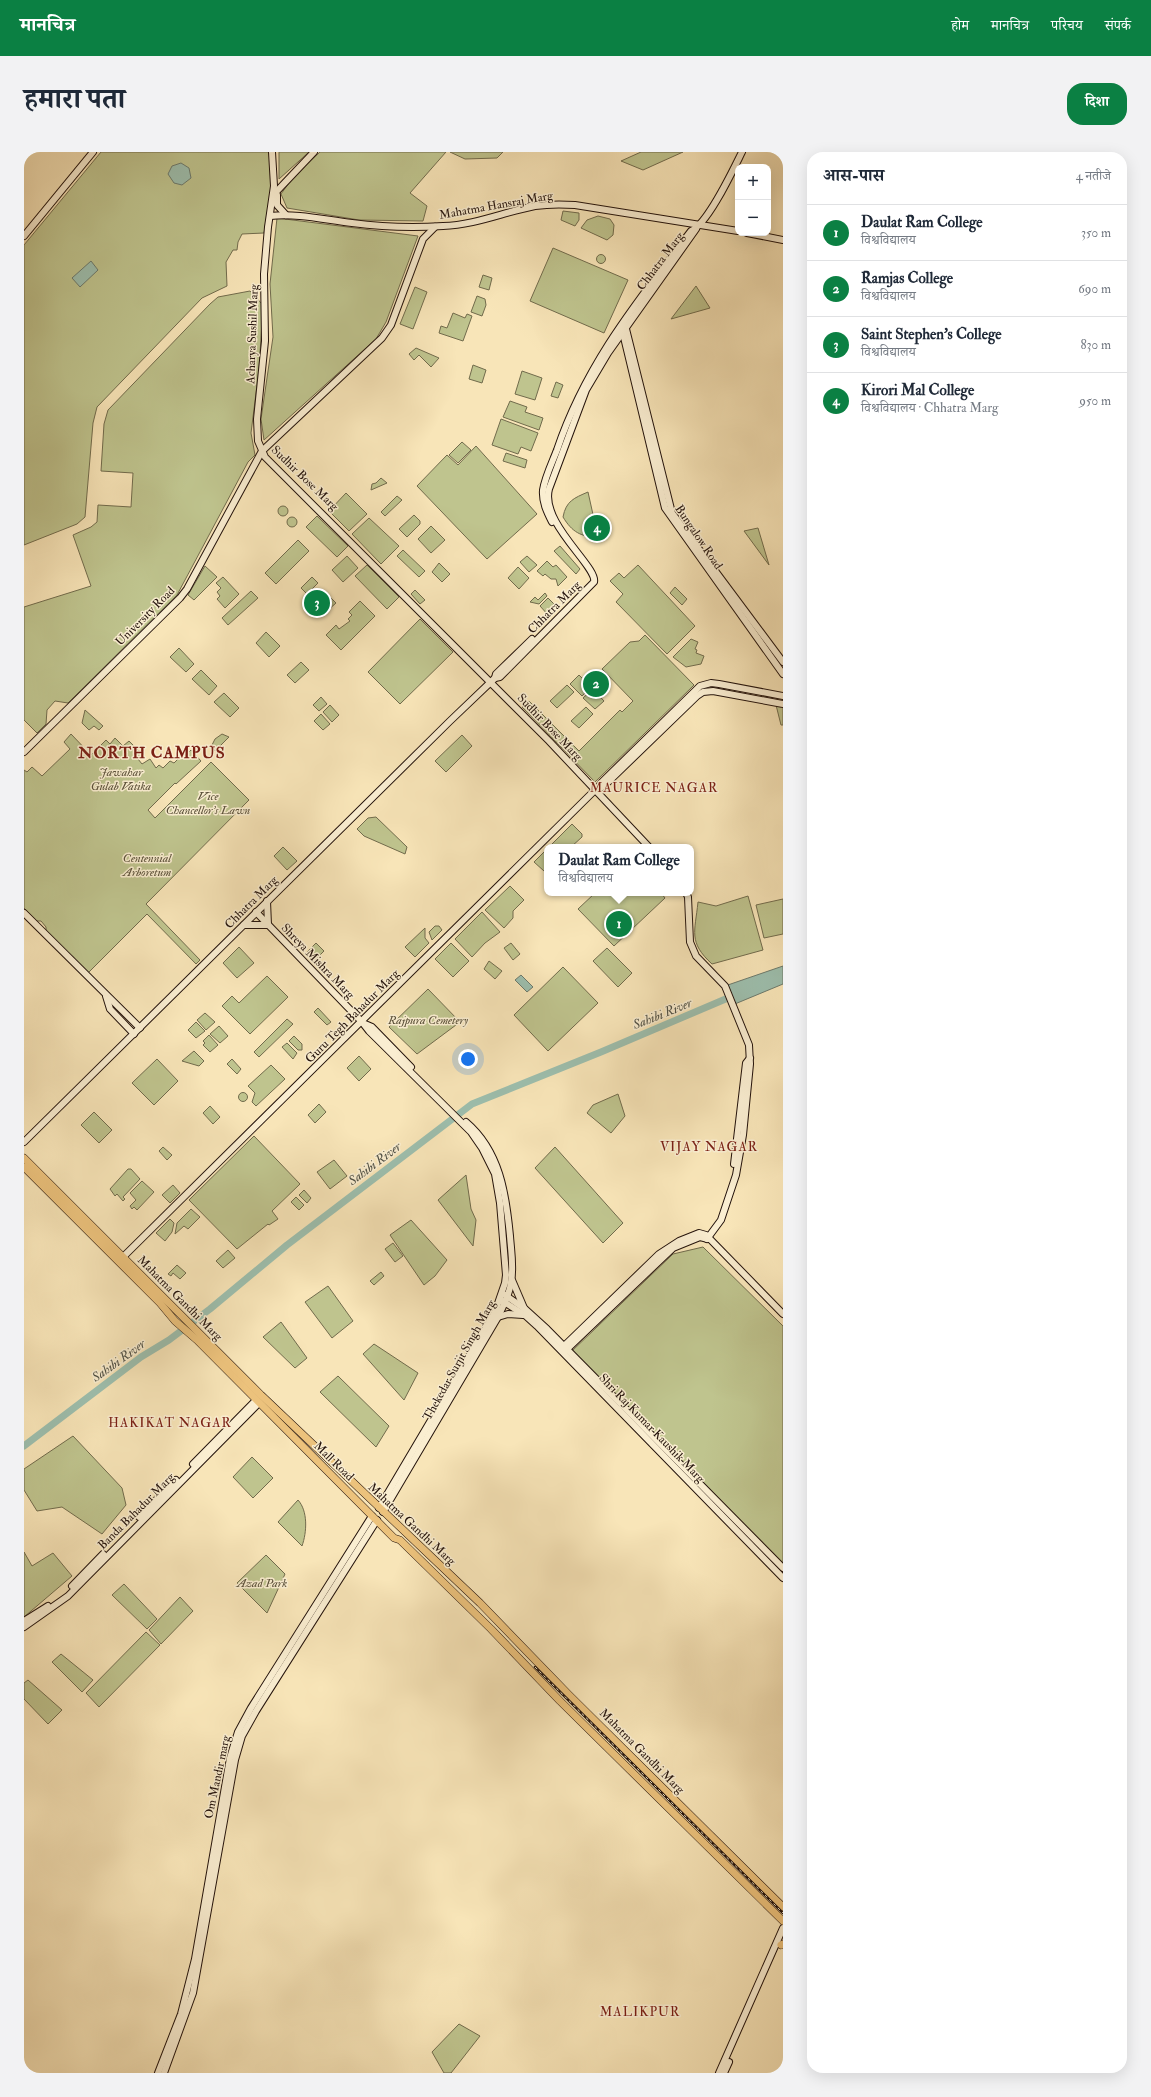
<!DOCTYPE html>
<html lang="hi">
<head>
<meta charset="utf-8">
<style>
  :root { --surface:#fff; --page:#f2f2f3; --text:#1f2937; --muted:#747a83; --line:#e0e1e3; --accent:#0b8043 }
  body { margin:0; font-family:"IM FELL Double Pica","Noto Serif Devanagari",serif; background:var(--page); color:var(--text) }
  .controls { position:absolute; right:12px; top:12px; display:grid; overflow:hidden; border-radius:8px; box-shadow:0 4px 16px #0002 }
  .controls button { width:36px; height:36px; display:grid; place-items:center; padding:0; border:0; border-bottom:1px solid var(--line); background:var(--surface); color:var(--text); font:20px sans-serif }
  .you { position:absolute; left:444px; top:907px; width:14px; height:14px; margin:-10px; border:3px solid #fff; border-radius:50%; background:#1a73e8; box-shadow:0 0 0 6px #1a73e833 }
  .badge { display:grid; place-items:center; width:26px; height:26px; border-radius:50%; background:var(--accent); color:#fff; font-size:13px; font-weight:700 }
  .pin { position:absolute; translate:-50% -50%; border:2px solid #fff; box-shadow:0 1px 4px #0006 }
  .popup { position:absolute; left:520px; top:692px; width:150px; height:52px; box-sizing:border-box; display:grid; place-content:center; border-radius:8px; background:var(--surface); filter:drop-shadow(0 1px 3px #0005); font-size:13px; white-space:nowrap; color:var(--muted) }
  .popup b { font-size:15px; color:var(--text) }
  .popup::after { content:''; position:absolute; left:50%; top:100%; margin-left:-8px; border:8px solid transparent; border-top-color:var(--surface) }
  .list { margin:0; padding:0; list-style:none }
  h2 { display:flex; justify-content:space-between; align-items:center; height:52px; margin:0; padding:0 16px; font-size:17px }
  h2 small { font-size:13px; font-weight:400; color:var(--muted) }
  .list li { display:grid; grid-template-columns:26px 1fr auto; gap:12px; align-items:center; box-sizing:border-box; height:56px; padding:0 16px; border-top:1px solid var(--line) }
  .list b { display:block; font-size:15px; white-space:nowrap }
  .list p { margin:0; font-size:13px; white-space:nowrap; color:var(--muted) }
  .list em { font-size:13px; font-style:normal; color:var(--muted) }
  .map { position:relative; flex:none; width:759px; height:1921px; overflow:hidden; border-radius:16px }
  header { display:flex; align-items:center; gap:24px; box-sizing:border-box; height:56px; padding:0 20px; background:var(--accent); color:#fff }
  header strong { font-size:19px }
  nav { display:flex; gap:22px; margin-inline-start:auto; font-size:14px }
  .intro { display:flex; align-items:center; justify-content:space-between; box-sizing:border-box; height:96px; padding:0 24px }
  h1 { margin:0; font-size:28px }
  .button { padding:10px 18px; border-radius:16px; background:var(--accent); color:#fff; font-size:14px; font-weight:700 }
  main { display:flex; gap:24px; padding:0 24px }
  aside { flex:1; background:var(--surface); border-radius:16px; box-shadow:0 4px 16px #0002 }
  .map>svg:first-child { display:block }
  .green { fill:#bfc48e; stroke:#716b4c }
  .water { fill:#9dbfae; stroke:#6c7a6d }
  .lines { fill:none; stroke-linecap:round; stroke-linejoin:round }
  .river { stroke:#9dbfae; stroke-width:7 }
  .secondary-casing { stroke:#23120b; stroke-width:8 }
  .primary-casing { stroke:#23120b; stroke-width:8 }
  .secondary { stroke:#faeed1; stroke-width:6 }
  .primary { stroke:#ecc27c; stroke-width:7 }
  .rail-casing { stroke:#23120b; stroke-width:2.5 }
  .rail { stroke:#faeed1; stroke-width:1; stroke-dasharray:3; stroke-linecap:butt }
  .labels { text-anchor:middle; stroke-width:3; stroke-linejoin:round; paint-order:stroke }
  .street-label { font-size:12px; fill:#23120b; stroke:#faeed1 }
  .park-label { font-size:12px; font-style:italic; fill:#5a5039; stroke:#faeed1 }
  .neighbourhood-label { font-size:13px; letter-spacing:1px; fill:#7a1f14; stroke:#faeed1 }
  .water-label { font-size:13px; font-style:italic; fill:#4e4f44; stroke:#faeed1 }
  .district-label { font-size:16px; font-weight:bold; letter-spacing:1px; fill:#7a1f14; stroke:#faeed1 }
</style>
</head>
<body>
<header>
<strong>मानचित्र</strong>
<nav><a>होम</a><a>मानचित्र</a><a>परिचय</a><a>संपर्क</a></nav>
</header>
<div class="intro"><h1>हमारा पता</h1><a class="button">दिशा</a></div>
<main>
<div class="map">
<svg width="759" height="1921" viewBox="0 0 759 1921">
  <rect width="100%" height="100%" fill="#f8e5b8"/>
  <filter id="stains"><feTurbulence type="fractalNoise" baseFrequency=".005" numOctaves="4"/><feColorMatrix values="0 0 0 0 .2 0 0 0 0 .09 0 0 0 0 .02 0 0 0 .5 -.17"/></filter>
  <radialGradient id="worn" r=".72"><stop offset=".6" stop-color="#630" stop-opacity="0"/><stop offset="1" stop-color="#630" stop-opacity=".3"/></radialGradient>
  <g class="green">
    <polygon points="77,0 245,0 248,34 240,81 218,82 214,90 213,98 209,98 202,110 203,134 178,146 73,255 69,271 61,365 53,372 0,393 0,93"/>
    <polygon points="255,0 285,0 255,27"/>
    <polygon points="296,0 422,0 386,41 403,54 399,69 335,68 263,56 257,42 270,24"/>
    <polygon points="426,0 479,0 473,6 441,7"/>
    <polygon points="617,0 659,0 619,18 597,9"/>
    <polygon points="539,59 555,61 555,68 551,74 537,68"/>
    <polygon points="574,64 586,67 590,73 589,83 583,88 557,76 563,68"/>
    <polygon points="253,66 394,84 362,170 352,187 240,288 237,267 249,185 246,132"/>
    <polygon points="529,96 604,128 580,181 506,149"/>
    <circle cx="577" cy="107" r="4.5"/>
    <polygon points="459,123 468,126 465,138 455,135"/>
    <polygon points="672,134 686,156 647,167"/>
    <polygon points="391,135 403,140 389,177 376,172"/>
    <polygon points="226,139 239,153 235,217 227,281 231,303 224,310 153,443 44,551 31,549 23,558 22,572 13,581 0,568 0,455 67,434 49,383 67,375 73,370 74,353 107,355 109,321 77,319 80,272 84,258 186,152 194,145"/>
    <polygon points="453,144 461,147 462,153 458,164 447,160"/>
    <polygon points="429,161 441,166 443,162 448,164 439,189 415,181 417,174 423,176"/>
    <polygon points="392,196 415,206 407,215 395,203 390,208 385,202"/>
    <polygon points="449,213 462,218 458,231 445,227"/>
    <polygon points="498,219 518,226 511,248 491,242"/>
    <polygon points="532,230 539,233 534,246 527,244"/>
    <polygon points="486,249 503,255 501,260 519,266 515,278 479,265"/>
    <polygon points="477,267 514,281 507,299 497,295 494,302 468,293"/>
    <polygon points="438,290 447,298 434,311 425,303"/>
    <polygon points="452,294 513,362 463,407 393,334 423,303 434,313"/>
    <polygon points="482,301 503,308 501,316 479,309"/>
    <polygon points="357,326 363,331 347,338 348,332 352,331"/>
    <path d="M564 340 574 385C557 385 548 380 539 365 542 349 550 346 564 340Z"/>
    <polygon points="322,341 343,362 325,379 305,359"/>
    <polygon points="373,344 378,348 361,364 357,360"/>
    <circle cx="259" cy="359" r="5"/>
    <polygon points="390,363 396,369 396,372 383,385 375,377"/>
    <polygon points="293,364 324,394 313,405 282,375"/>
    <circle cx="268" cy="370" r="5"/>
    <polygon points="345,366 375,394 357,412 328,382"/>
    <polygon points="407,374 421,388 407,401 394,387"/>
    <polygon points="734,376 745,413 720,379"/>
    <polygon points="274,388 285,399 252,432 241,421"/>
    <polygon points="536,394 556,417 552,422 530,399"/>
    <polygon points="379,398 401,419 395,425 373,404"/>
    <polygon points="323,404 334,416 319,430 308,418"/>
    <polygon points="503,404 513,413 505,420 496,410"/>
    <polygon points="523,409 529,415 532,413 543,425 534,434 532,427 527,427 521,422 519,424 513,419"/>
    <polygon points="415,411 426,422 418,430 408,420"/>
    <polygon points="343,413 375,445 363,457 331,424"/>
    <polygon points="614,413 671,474 643,502 592,450 599,442 586,429 595,421 600,426"/>
    <polygon points="181,414 193,425 170,448 164,443"/>
    <polygon points="494,415 505,426 495,437 484,426"/>
    <polygon points="199,425 215,442 201,456 193,447 196,444 193,440 197,436 192,431"/>
    <polygon points="288,425 294,431 283,442 277,436"/>
    <polygon points="651,435 663,447 658,453 646,441"/>
    <polygon points="391,438 401,448 396,452 387,442"/>
    <polygon points="227,439 234,446 204,473 198,466"/>
    <polygon points="521,441 523,444 515,452 506,450 511,445 514,448"/>
    <polygon points="306,445 312,451 303,459 297,454"/>
    <polygon points="524,446 534,456 525,464 516,454"/>
    <polygon points="336,449 351,464 317,498 302,483 312,473 315,477 326,469 324,467 328,463 325,460"/>
    <polygon points="396,467 429,500 376,552 344,520"/>
    <polygon points="242,480 256,494 245,505 232,491"/>
    <polygon points="621,483 670,533 571,630 498,555 505,549 555,599 596,558 598,560 609,549 578,517 606,490 615,489"/>
    <polygon points="667,487 674,490 671,497 673,498 672,501 680,504 677,512 662,515 649,505"/>
    <polygon points="155,496 170,512 162,520 146,505"/>
    <polygon points="277,510 285,518 271,531 263,523"/>
    <polygon points="177,518 193,534 185,543 168,527"/>
    <polygon points="555,523 567,535 558,544 546,532"/>
    <polygon points="543,533 550,540 533,556 526,549"/>
    <polygon points="569,537 580,549 571,557 559,546"/>
    <polygon points="200,541 215,556 206,565 190,550"/>
    <polygon points="297,545 303,552 295,559 289,553"/>
    <polygon points="306,553 315,563 308,570 299,560"/>
    <polygon points="752,553 759,554 759,573 757,573"/>
    <polygon points="562,555 569,562 555,576 547,569"/>
    <polygon points="61,558 79,574 75,578 70,574 65,578 58,571"/>
    <polygon points="297,562 306,572 299,578 290,569"/>
    <polygon points="47,582 67,603 82,588 86,592 91,586 99,594 105,589 115,599 117,597 119,600 114,607 118,612 126,607 132,616 135,613 139,616 146,609 150,611 155,606 154,602 161,596 165,600 167,598 177,609 152,632 151,631 124,658 131,666 187,610 225,648 122,752 176,808 172,812 123,762 64,821 22,779 22,775 17,769 13,769 0,756 0,618 3,620 8,615 18,624 46,597 40,590"/>
    <polygon points="198,582 205,585 191,599 187,595 191,587"/>
    <polygon points="438,583 448,594 422,620 411,609"/>
    <polygon points="352,665 383,695 381,702 340,684 333,677 344,666"/>
    <polygon points="548,672 558,682 558,685 547,695 525,695"/>
    <polygon points="259,695 273,709 263,718 250,704"/>
    <polygon points="523,697 523,718 520,719 510,710"/>
    <polygon points="486,734 500,748 489,759 489,766 480,776 461,758"/>
    <polygon points="571,741 637,741 641,746 590,794 554,757"/>
    <path d="M724 744 739 798 688 812C664 790 671 780 674 750L692 754Z"/>
    <polygon points="759,747 759,782 740,786 732,753"/>
    <polygon points="458,760 476,780 461,791 448,805 431,787"/>
    <polygon points="411,774 415,774 418,778 408,788 405,780"/>
    <polygon points="401,776 401,786 405,791 391,805 381,795"/>
    <polygon points="292,791 300,799 291,808 283,800"/>
    <polygon points="427,791 445,809 429,825 411,807"/>
    <polygon points="487,791 496,802 489,808 480,796"/>
    <polygon points="215,795 230,811 213,826 199,811"/>
    <polygon points="583,796 608,821 594,835 569,809"/>
    <polygon points="465,809 478,819 471,827 460,817"/>
    <polygon points="539,815 574,851 524,899 490,863"/>
    <polygon points="243,824 264,845 226,882 198,854 208,844 215,851"/>
    <polygon points="404,837 436,870 393,902 365,875"/>
    <polygon points="294,856 307,870 303,873 290,860"/>
    <polygon points="181,861 191,870 182,878 173,868"/>
    <polygon points="263,867 269,872 235,905 230,900"/>
    <polygon points="172,870 181,879 172,886 164,878"/>
    <polygon points="195,874 204,884 196,891 186,882"/>
    <polygon points="185,883 194,893 186,900 179,893 181,891 179,889"/>
    <polygon points="270,884 278,892 278,898 274,898 265,889"/>
    <polygon points="263,891 273,901 269,907 258,895"/>
    <polygon points="170,899 180,909 175,914 158,909"/>
    <polygon points="335,904 347,917 335,929 323,916"/>
    <polygon points="133,907 154,929 130,953 108,931"/>
    <polygon points="208,907 217,917 213,922 203,912"/>
    <polygon points="247,913 261,927 232,954 228,950 231,941 224,934"/>
    <circle cx="219" cy="945" r="4.5"/>
    <polygon points="594,942 601,964 587,981 563,961 569,953"/>
    <polygon points="295,952 302,960 291,971 284,963"/>
    <polygon points="186,954 196,965 189,972 179,961"/>
    <polygon points="70,960 88,978 75,991 57,973"/>
    <polygon points="230,984 276,1032 248,1059 254,1067 245,1073 244,1072 213,1097 165,1048"/>
    <polygon points="139,995 148,1003 143,1008 135,999"/>
    <polygon points="531,995 599,1071 579,1091 511,1016"/>
    <polygon points="310,1008 323,1024 306,1037 293,1020"/>
    <polygon points="104,1017 107,1017 116,1027 99,1045 101,1047 99,1049 93,1042 91,1044 86,1037"/>
    <polygon points="442,1023 447,1057 452,1068 449,1094 414,1048"/>
    <polygon points="118,1029 130,1040 113,1058 110,1055 108,1057 106,1054 112,1048 106,1041"/>
    <polygon points="149,1033 156,1041 146,1051 138,1043"/>
    <polygon points="280,1038 287,1046 283,1051 275,1043"/>
    <polygon points="272,1045 280,1053 275,1058 267,1050"/>
    <polygon points="167,1057 176,1065 164,1077 160,1074 151,1082 153,1071"/>
    <polygon points="146,1067 150,1071 148,1080 141,1089 132,1081"/>
    <polygon points="387,1068 423,1108 411,1124 400,1133 366,1083"/>
    <polygon points="369,1091 379,1104 371,1110 361,1097"/>
    <polygon points="679,1095 759,1174 759,1415 548,1199 649,1102"/>
    <polygon points="204,1098 211,1106 199,1116 192,1109"/>
    <polygon points="153,1113 162,1121 156,1127 149,1121 147,1124 144,1122"/>
    <polygon points="357,1120 360,1124 350,1133 346,1129"/>
    <polygon points="304,1134 329,1169 308,1186 281,1150"/>
    <polygon points="257,1170 283,1206 271,1216 239,1185"/>
    <polygon points="350,1192 394,1221 380,1248 339,1202"/>
    <polygon points="314,1224 365,1274 352,1295 296,1240"/>
    <polygon points="49,1284 98,1336 102,1353 78,1382 38,1355 13,1359 0,1338 0,1317"/>
    <polygon points="228,1305 249,1326 229,1346 209,1325"/>
    <path d="M274 1348C284 1359 283 1380 278 1394L254 1370Z"/>
    <polygon points="0,1400 8,1414 29,1401 48,1424 0,1465"/>
    <polygon points="242,1403 261,1422 243,1461 213,1431"/>
    <polygon points="100,1432 133,1467 123,1477 88,1443"/>
    <polygon points="156,1445 169,1459 137,1492 125,1478"/>
    <polygon points="122,1480 136,1493 75,1555 62,1541"/>
    <polygon points="37,1502 69,1528 58,1540 28,1510"/>
    <polygon points="4,1528 38,1558 24,1572 0,1547 0,1531"/>
    <polygon points="435,1872 456,1884 427,1921 420,1921 408,1900"/>
  </g>
  <g class="water">
    <polygon points="157,11 165,16 167,26 158,33 150,31 144,22 148,14"/>
    <polygon points="67,109 74,118 56,135 48,126"/>
    <polygon points="759,814 759,832 706,854 698,835"/>
    <polygon points="497,823 509,835 503,840 491,828"/>
  </g>
  <g class="lines">
    <polyline class="river" points="0,1294 117,1205 145,1188 186,1157 263,1093 448,952 577,900 711,843"/>
    <defs>
      <g id="secondary">
        <polyline points="248,0 250,34 244,75 240,122 241,189 233,267 234,289 241,305 525,589 625,695"/>
        <polyline points="253,39 290,0"/>
        <polyline points="253,43 253,53 262,63"/>
        <path d="M246 64C274 61 301 68 328 71 358 75 389 76 419 74 451 73 480 60 511 54 525 52 537 52 551 53L714 79"/>
        <polyline points="723,81 759,88"/>
        <polyline points="0,84 69,0"/>
        <polyline points="601,173 648,361 759,510"/>
        <polyline points="598,177 641,356 759,522"/>
        <path d="M528 370C523 360 518 350 519 338 521 325 528 311 533 298 562 212 613 150 667 79 684 72 709 18 718 0"/>
        <polyline points="471,526 472,522 508,487"/>
        <polyline points="0,600 156,446 163,437 238,299 358,186 367,173 399,87 411,75"/>
        <polyline points="573,638 577,631 676,534 687,531 695,532 759,544"/>
        <polyline points="662,741 664,745 666,790 672,804 701,834 725,893 726,912 719,983 712,1023 697,1068 683,1087"/>
        <polyline points="232,760 338,870 345,879 447,980 458,996 471,1022 476,1051 482,1123 481,1131 471,1160 355,1356"/>
        <polyline points="0,761 116,876"/>
        <polyline points="220,773 244,773 243,749"/>
        <polyline points="82,844 86,857 110,882"/>
        <polyline points="341,872 348,875 387,915"/>
        <path d="M0 990 426 569 471 526 476 525 570 430C574 415 516 371 525 337L562 238 584 201 672 77"/>
        <polyline points="710,1012 722,911 726,906"/>
        <polyline points="96,1108 570,639 580,634 673,544 679,540 689,539 759,552"/>
        <polyline points="488,1128 500,1156"/>
        <polyline points="481,1143 501,1157 523,1177 759,1416"/>
        <polyline points="477,1148 502,1164 513,1174 759,1426"/>
        <polyline points="474,1165 484,1162 499,1163"/>
        <polyline points="537,1197 635,1102 655,1089 675,1081 682,1083 759,1162"/>
        <polyline points="541,1199 649,1096 676,1085 684,1087"/>
        <polyline points="169,1312 232,1248"/>
        <path d="M359 1360 474 1165C479 1154 486 1142 487 1130 490 1115 487 1099 486 1084 482 1042 476 999 442 970"/>
        <polyline points="115,1365 152,1328"/>
        <polyline points="48,1434 79,1402"/>
        <polyline points="0,1469 24,1454"/>
        <polyline points="0,1475 44,1444 235,1251"/>
        <polyline points="134,1921 157,1862 171,1807 206,1606 214,1580 227,1556 348,1364"/>
        <polyline points="140,1921 169,1841 211,1608 218,1584 232,1559 353,1368"/>
        <polyline points="695,1921 759,1776"/>
        <polyline points="700,1921 705,1910"/>
      </g>
      <g id="primary">
        <polyline points="0,1006 237,1243 456,1451 545,1543 759,1755"/>
        <polyline points="0,1015 136,1151 151,1169 173,1188 370,1386 376,1388 467,1477 536,1549 759,1769"/>
        <polyline points="757,1793 759,1792"/>
      </g>
    </defs>
    <use href="#secondary" class="secondary-casing"/>
    <use href="#primary" class="primary-casing"/>
    <use href="#secondary" class="secondary"/>
    <use href="#primary" class="primary"/>
    <defs>
      <polyline id="rail" points="511,1515 759,1761"/>
    </defs>
    <use href="#rail" class="rail-casing"/>
    <use href="#rail" class="rail"/>
  </g>
  <g class="labels">
    <g class="street-label">
      <text transform="translate(472 53) rotate(-10)" y="4">Mahatma Hansraj Marg</text>
      <text transform="translate(636 109) rotate(-53)" y="4">Chhatra Marg</text>
      <text transform="translate(228 182) rotate(-88)" y="4">Acharya Sushil Marg</text>
      <text transform="translate(281 326) rotate(44)" y="4">Sudhir Bose Marg</text>
      <text transform="translate(675 385) rotate(56)" y="4">Bungalow Road</text>
      <text transform="translate(530 455) rotate(-45)" y="4">Chhatra Marg</text>
      <text transform="translate(121 464) rotate(-45)" y="4">University Road</text>
      <text transform="translate(526 575) rotate(46)" y="4">Sudhir Bose Marg</text>
      <text transform="translate(227 750) rotate(-45)" y="4">Chhatra Marg</text>
      <text transform="translate(294 809) rotate(46)" y="4">Shreya Mishra Marg</text>
      <text transform="translate(328 864) rotate(-45)" y="4">Guru Tegh Bahadur Marg</text>
      <text transform="translate(156 1146) rotate(45)" y="4">Mahatma Gandhi Marg</text>
      <text transform="translate(435 1208) rotate(-61)" y="4">Thekedar Surjit Singh Marg</text>
      <text transform="translate(628 1276) rotate(46)" y="4">Shri Raj Kumar Kaushik Marg</text>
      <text transform="translate(310 1309) rotate(44)" y="4">Mall Road</text>
      <text transform="translate(112 1359) rotate(-45)" y="4">Banda Bahadur Marg</text>
      <text transform="translate(388 1372) rotate(43)" y="4">Mahatma Gandhi Marg</text>
      <text transform="translate(618 1599) rotate(45)" y="4">Mahatma Gandhi Marg</text>
      <text transform="translate(193 1625) rotate(-78)" y="4">Om Mandir marg</text>
    </g>
    <g class="park-label">
      <text x="97" y="624">Jawahar<tspan x="97" dy="14">Gulab Vatika</tspan></text>
      <text x="184" y="648">Vice<tspan x="184" dy="14">Chancellor's Lawn</tspan></text>
      <text x="123" y="710">Centennial<tspan x="123" dy="14">Arboretum</tspan></text>
      <text x="404" y="872">Rajpura Cemetery</text>
      <text x="238" y="1435">Azad Park</text>
    </g>
    <g class="neighbourhood-label">
      <text x="630" y="640">MAURICE NAGAR</text>
      <text x="685" y="999">VIJAY NAGAR</text>
      <text x="146" y="1275">HAKIKAT NAGAR</text>
      <text x="616" y="1864">MALIKPUR</text>
    </g>
    <g class="water-label">
      <text transform="translate(638 861) rotate(-22)" y="5">Sahibi River</text>
      <text transform="translate(350 1011) rotate(-37)" y="5">Sahibi River</text>
      <text transform="translate(94 1208) rotate(-36)" y="5">Sahibi River</text>
    </g>
    <g class="district-label">
      <text x="128" y="606">NORTH CAMPUS</text>
    </g>
  </g>
  <rect width="100%" height="100%" filter="url(#stains)"/>
  <rect width="100%" height="100%" fill="url(#worn)"/>
</svg>
<div class="controls">
<button>+</button>
<button>−</button>
</div>
<div class="you"></div>
<div class="pin badge" style="left:595px;top:772px">1</div>
<div class="popup"><b>Daulat Ram College</b>विश्वविद्यालय</div>
<div class="pin badge" style="left:572px;top:532px">2</div>
<div class="pin badge" style="left:293px;top:451px">3</div>
<div class="pin badge" style="left:573px;top:376px">4</div>
</div>
<aside>
<h2>आस-पास<small>4 नतीजे</small></h2>
<ul class="list">
<li><span class="badge">1</span><div><b>Daulat Ram College</b><p>विश्वविद्यालय</p></div><em>350 m</em></li>
<li><span class="badge">2</span><div><b>Ramjas College</b><p>विश्वविद्यालय</p></div><em>690 m</em></li>
<li><span class="badge">3</span><div><b>Saint Stephen's College</b><p>विश्वविद्यालय</p></div><em>830 m</em></li>
<li><span class="badge">4</span><div><b>Kirori Mal College</b><p>विश्वविद्यालय · Chhatra Marg</p></div><em>950 m</em></li>
</ul>
</aside>
</main>
</body>
</html>
